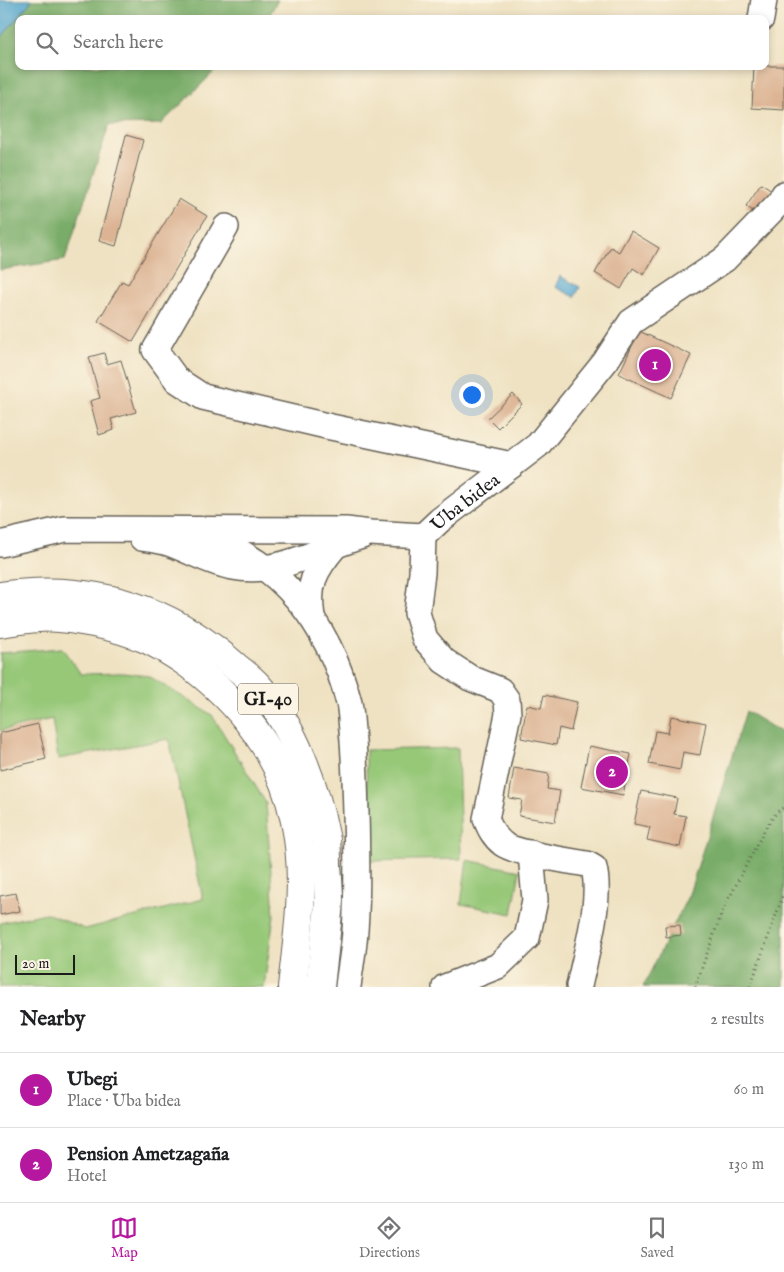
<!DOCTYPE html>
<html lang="en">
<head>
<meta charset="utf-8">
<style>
  :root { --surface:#fff; --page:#f6f6f6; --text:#202124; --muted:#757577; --line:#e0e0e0; --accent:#b5179e }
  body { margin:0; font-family:"IM FELL English",serif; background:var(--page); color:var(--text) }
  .scale { position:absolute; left:15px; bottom:12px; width:60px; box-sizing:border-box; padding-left:5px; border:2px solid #1c1c1c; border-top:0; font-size:14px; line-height:18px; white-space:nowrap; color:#1c1c1c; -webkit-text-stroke:4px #fcf5e5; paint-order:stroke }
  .you { position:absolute; left:471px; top:394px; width:18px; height:18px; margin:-12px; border:4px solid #fff; border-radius:50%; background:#1a73e8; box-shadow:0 0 0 8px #1a73e833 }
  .badge { display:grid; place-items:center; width:32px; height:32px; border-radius:50%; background:var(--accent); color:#fff; font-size:16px; font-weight:700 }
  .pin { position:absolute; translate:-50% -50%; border:2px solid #fff; box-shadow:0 1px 5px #0006 }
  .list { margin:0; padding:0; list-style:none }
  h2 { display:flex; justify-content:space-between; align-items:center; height:65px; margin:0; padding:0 20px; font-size:21px }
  h2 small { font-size:16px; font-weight:400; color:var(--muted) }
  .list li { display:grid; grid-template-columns:32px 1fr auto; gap:15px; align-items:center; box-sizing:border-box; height:75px; padding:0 20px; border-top:1px solid var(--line) }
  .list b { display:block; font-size:19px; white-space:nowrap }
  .list p { margin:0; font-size:16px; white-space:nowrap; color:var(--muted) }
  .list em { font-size:16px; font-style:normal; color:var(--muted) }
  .icon { flex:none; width:28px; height:28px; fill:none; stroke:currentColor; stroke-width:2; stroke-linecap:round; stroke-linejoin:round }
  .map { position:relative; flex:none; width:784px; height:987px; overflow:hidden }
  .search { position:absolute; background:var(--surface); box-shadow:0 2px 8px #0003; left:15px; right:15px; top:15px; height:55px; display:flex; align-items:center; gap:12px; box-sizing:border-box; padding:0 18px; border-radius:10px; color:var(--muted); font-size:19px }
  .sheet { height:215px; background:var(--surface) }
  nav { display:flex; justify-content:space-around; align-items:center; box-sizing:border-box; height:70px; border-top:1px solid var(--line); background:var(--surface); font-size:14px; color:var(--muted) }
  nav a { display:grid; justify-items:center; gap:2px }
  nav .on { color:var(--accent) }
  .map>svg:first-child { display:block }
  .green { fill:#96c878; stroke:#59724a }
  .forest { fill:#78ac68; stroke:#4a6442 }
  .water { fill:#54a7cf; stroke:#386276 }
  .building { fill:#dcb393 }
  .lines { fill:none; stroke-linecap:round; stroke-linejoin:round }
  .minor-casing { stroke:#666156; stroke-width:28 }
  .major-casing { stroke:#666156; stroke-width:30 }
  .path { stroke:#666156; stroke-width:3; stroke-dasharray:1 4; stroke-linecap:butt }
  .minor { stroke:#fff; stroke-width:25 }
  .major { stroke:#fff; stroke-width:28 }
  .labels { text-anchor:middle; stroke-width:5; stroke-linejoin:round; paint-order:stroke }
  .shield { fill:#fcf5e5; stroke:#5f5d58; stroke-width:1 }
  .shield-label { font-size:18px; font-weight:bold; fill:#1c1c1c }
  .street-label { font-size:19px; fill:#1c1c1c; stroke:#fcf5e5 }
</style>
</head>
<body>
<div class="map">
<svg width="784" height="987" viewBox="0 0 784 987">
  <rect width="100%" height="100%" fill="#fcf5e5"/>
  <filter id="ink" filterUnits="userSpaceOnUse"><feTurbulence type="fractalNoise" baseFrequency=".02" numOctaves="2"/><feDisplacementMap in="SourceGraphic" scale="10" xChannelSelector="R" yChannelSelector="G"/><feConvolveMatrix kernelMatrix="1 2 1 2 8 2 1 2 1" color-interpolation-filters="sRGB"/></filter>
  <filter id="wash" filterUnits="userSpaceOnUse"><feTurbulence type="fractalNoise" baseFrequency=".0096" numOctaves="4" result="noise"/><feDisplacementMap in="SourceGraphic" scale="20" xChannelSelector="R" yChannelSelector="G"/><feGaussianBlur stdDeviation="1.12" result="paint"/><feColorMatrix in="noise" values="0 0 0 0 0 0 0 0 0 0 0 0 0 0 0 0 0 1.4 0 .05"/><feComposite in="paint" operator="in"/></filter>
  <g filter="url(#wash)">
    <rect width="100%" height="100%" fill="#efe2c2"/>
    <g class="green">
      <polygon points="62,648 81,674 123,673 149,676 212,715 266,803 274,915 264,987 0,987 0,923 46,913 85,929 203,899 169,739 58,759 52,719 0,731 0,653"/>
      <polygon points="458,748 461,859 368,861 366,750"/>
      <polygon points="467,860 520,871 512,914 461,904"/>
    </g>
    <g class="forest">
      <polygon points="32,0 278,0 267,19 19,19 19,66 220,66 161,124 109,125 65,260 0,270 0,39"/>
      <polygon points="746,711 784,734 784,987 643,987 689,894"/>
    </g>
    <g class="water">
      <polygon points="0,0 32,0 0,39"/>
      <polygon points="560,276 580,287 575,297 555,287"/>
    </g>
    <g id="blocks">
      <g class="building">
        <polygon points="754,66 784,66 784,110 752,108"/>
        <polygon points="126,135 143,140 116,246 99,241"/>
        <polygon points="761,184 772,191 757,214 746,206"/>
        <polygon points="179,199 207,216 133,342 98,321 122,281 128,284"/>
        <polygon points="631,231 659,248 644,275 633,268 621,289 595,273 611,247 619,252"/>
        <polygon points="639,331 691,355 671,398 619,374"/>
        <polygon points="104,353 107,364 121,360 136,412 111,419 114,430 99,435 90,401 100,398 89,357"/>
        <polygon points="513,394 522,404 498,428 488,418"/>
        <polygon points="544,695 577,702 571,731 559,728 556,745 521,738 527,705 541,708"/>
        <polygon points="671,716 706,723 700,755 683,752 680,770 649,764 655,731 668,733"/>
        <polygon points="38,724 46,759 0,770 0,733"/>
        <polygon points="589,746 631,754 623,795 581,787"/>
        <polygon points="514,768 549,774 547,789 560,791 555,822 519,816 522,800 509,798"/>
        <polygon points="641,791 677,798 674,814 686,816 680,847 647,840 650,827 634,824"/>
        <polygon points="16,893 20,911 0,915 0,896"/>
        <polygon points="680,925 681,935 666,937 665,926"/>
      </g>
    </g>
  </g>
  <g filter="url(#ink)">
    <use href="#blocks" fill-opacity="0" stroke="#666156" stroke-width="1"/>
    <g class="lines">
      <defs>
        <g id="minor">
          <polyline points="761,19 764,0"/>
          <polyline points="226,227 155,350 177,380 203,397 331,427 512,465"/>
          <path d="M200 536C280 559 329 624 349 703 351 712 351 721 352 730 355 758 355 785 356 813 357 852 358 891 355 931 354 949 350 968 348 987"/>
          <path d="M423 536 422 573 417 613 425 639 444 661 470 678 500 690 507 700 508 714 486 819C490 829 494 837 503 844 515 853 570 861 587 864L594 868C602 900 586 953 579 986"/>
          <path d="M142 538C150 539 158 540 165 542 188 549 209 563 233 567 278 576 321 548 362 536"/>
          <path id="s1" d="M0 544 65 529 346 530 370 533 423 536 440 520 538 445 605 362 631 322 725 259 779 203 784 194"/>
          <path d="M312 617C307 585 314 571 335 546"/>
          <polyline points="445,987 498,966 527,938 535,900 531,853"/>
        </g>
        <g id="major">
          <path d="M0 596C90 583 167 606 235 666 242 672 251 678 258 686 294 725 316 788 326 840 327 848 327 858 327 866 328 878 329 889 329 900 327 929 323 958 320 987"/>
          <path d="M0 623C20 620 40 616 60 618 88 621 115 626 141 637 157 643 172 653 187 663 240 701 282 756 295 821 307 876 298 933 292 987"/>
        </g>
      </defs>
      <use href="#minor" class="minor-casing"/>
      <use href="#major" class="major-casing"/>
      <g class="path">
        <polyline points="695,987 722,912 765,829 776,813 784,807"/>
        <polyline points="750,987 784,893"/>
      </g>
      <use href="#minor" class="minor"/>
      <use href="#major" class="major"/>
    </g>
  </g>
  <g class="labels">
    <rect class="shield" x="238" y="683.5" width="60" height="31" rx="4"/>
    <g class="shield-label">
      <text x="268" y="705">GI-40</text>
    </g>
    <g class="street-label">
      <text dy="7" stroke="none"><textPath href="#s1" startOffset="479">Uba bidea</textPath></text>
    </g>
  </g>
</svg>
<div class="scale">20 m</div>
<div class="you"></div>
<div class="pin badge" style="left:655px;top:365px">1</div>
<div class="pin badge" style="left:612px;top:772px">2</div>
<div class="search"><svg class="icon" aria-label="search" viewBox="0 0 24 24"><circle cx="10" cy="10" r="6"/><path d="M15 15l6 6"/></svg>Search here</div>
</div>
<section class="sheet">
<h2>Nearby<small>2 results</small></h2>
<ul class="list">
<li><span class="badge">1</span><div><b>Ubegi</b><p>Place · Uba bidea</p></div><em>60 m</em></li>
<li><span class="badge">2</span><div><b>Pension Ametzagaña</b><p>Hotel</p></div><em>130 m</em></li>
</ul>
</section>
<nav>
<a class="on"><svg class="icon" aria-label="map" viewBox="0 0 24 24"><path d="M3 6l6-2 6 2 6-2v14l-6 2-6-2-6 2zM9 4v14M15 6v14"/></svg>Map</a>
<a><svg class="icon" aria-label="directions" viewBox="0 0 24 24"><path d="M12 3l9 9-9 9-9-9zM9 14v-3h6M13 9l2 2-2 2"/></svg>Directions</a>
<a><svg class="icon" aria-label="saved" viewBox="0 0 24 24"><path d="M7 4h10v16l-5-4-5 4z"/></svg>Saved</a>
</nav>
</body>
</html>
